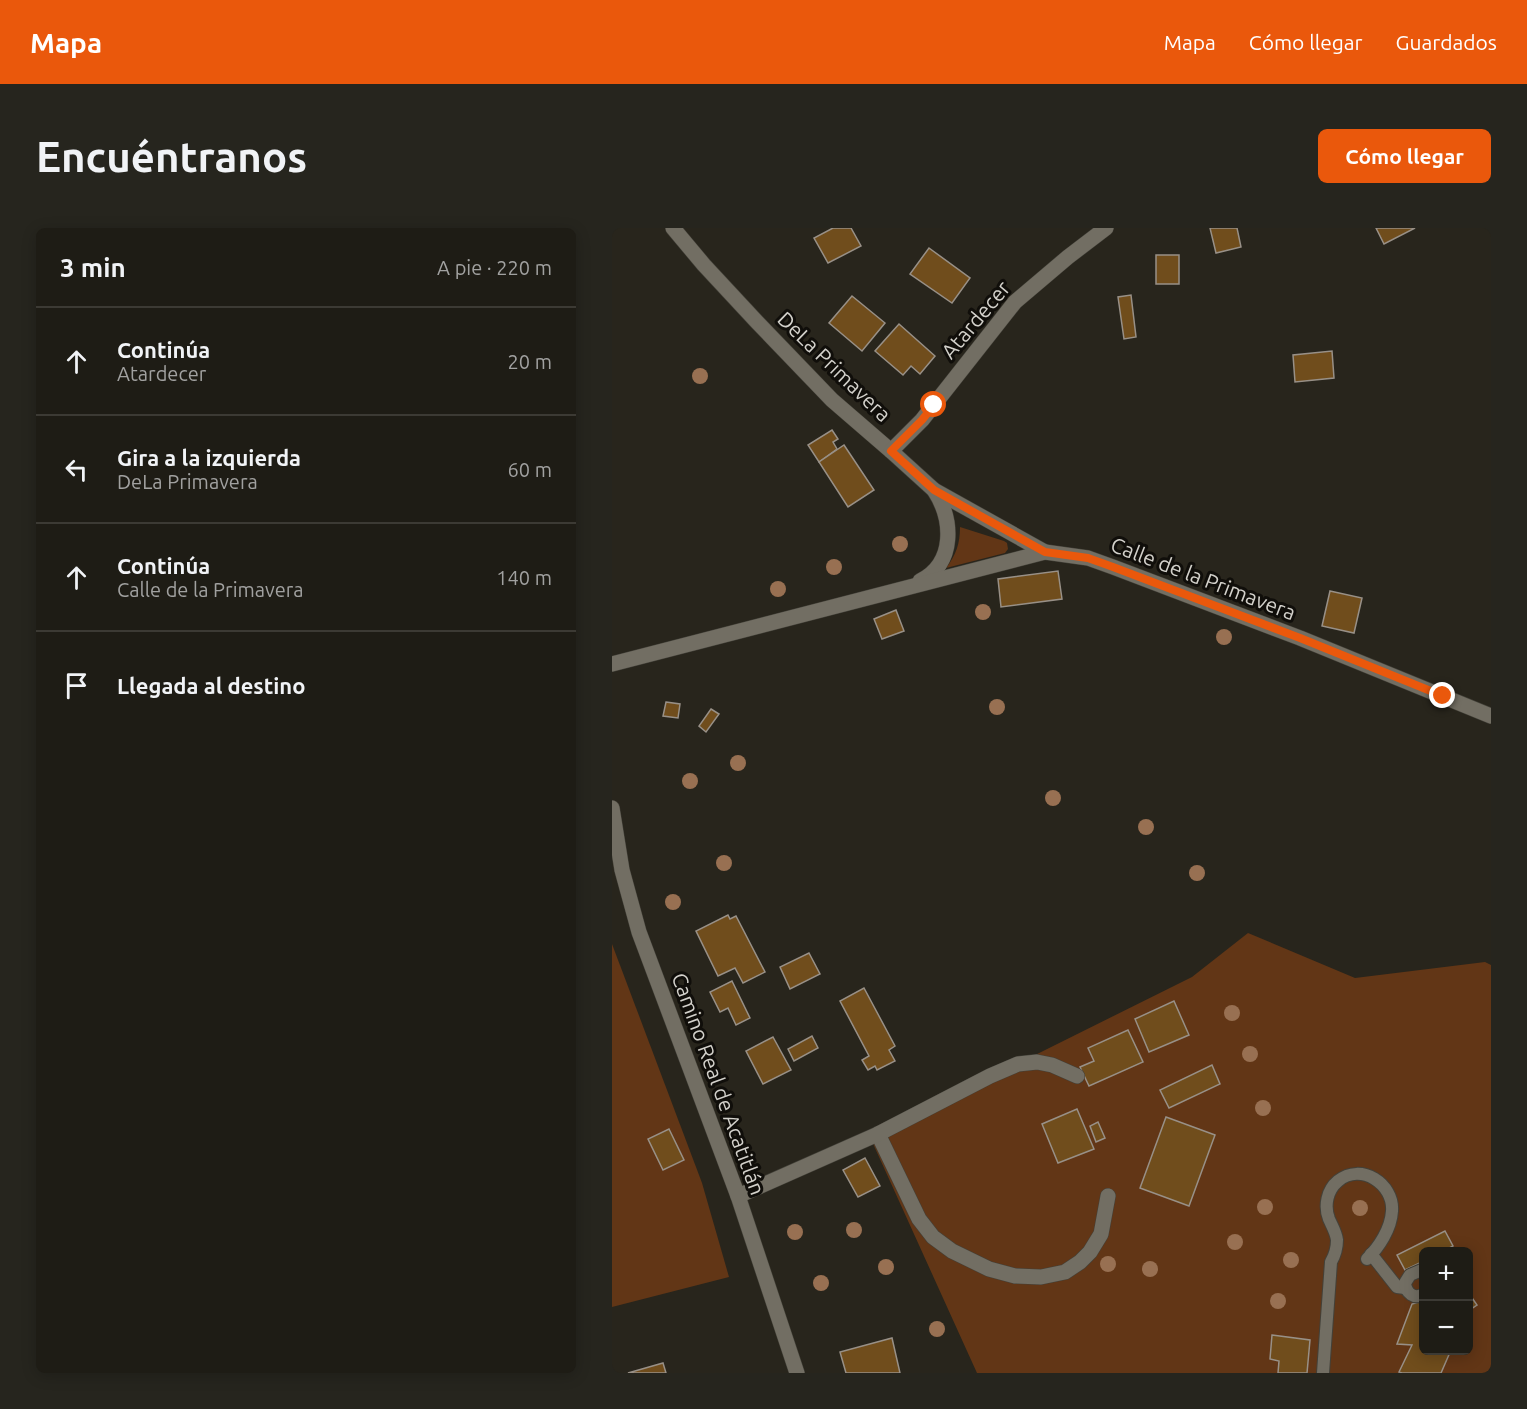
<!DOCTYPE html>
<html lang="es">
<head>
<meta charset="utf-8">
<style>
  :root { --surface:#1e1c15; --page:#26251e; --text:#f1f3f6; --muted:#a1a1a0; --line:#3c3a34; --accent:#ea580c }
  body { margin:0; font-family:Ubuntu,sans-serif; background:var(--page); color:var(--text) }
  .controls { position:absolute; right:18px; bottom:18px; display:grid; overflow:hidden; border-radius:9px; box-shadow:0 3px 15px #0003 }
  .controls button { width:54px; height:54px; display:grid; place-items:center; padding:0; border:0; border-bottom:2px solid var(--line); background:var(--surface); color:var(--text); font:30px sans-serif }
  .stop { position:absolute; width:18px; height:18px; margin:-14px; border:4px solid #ea580c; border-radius:50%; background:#fff }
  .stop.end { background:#ea580c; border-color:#fff; box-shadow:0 2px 6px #0008 }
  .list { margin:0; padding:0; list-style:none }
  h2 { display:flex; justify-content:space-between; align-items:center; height:78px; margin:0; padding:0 24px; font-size:26px }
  h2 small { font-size:20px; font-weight:400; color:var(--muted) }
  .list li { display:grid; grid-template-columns:39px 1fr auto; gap:18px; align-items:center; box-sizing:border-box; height:108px; padding:0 24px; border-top:2px solid var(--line) }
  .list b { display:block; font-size:22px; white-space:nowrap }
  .list p { margin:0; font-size:20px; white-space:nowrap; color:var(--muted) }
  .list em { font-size:20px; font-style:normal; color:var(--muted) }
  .icon { flex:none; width:33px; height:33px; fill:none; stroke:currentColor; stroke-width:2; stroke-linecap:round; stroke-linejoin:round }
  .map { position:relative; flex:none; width:879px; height:1145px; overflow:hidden; border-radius:9px }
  header { display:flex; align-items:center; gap:36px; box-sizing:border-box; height:84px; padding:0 30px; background:var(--accent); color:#fff }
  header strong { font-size:28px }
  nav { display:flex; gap:33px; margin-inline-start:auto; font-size:21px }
  .intro { display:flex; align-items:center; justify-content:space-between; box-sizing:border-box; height:144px; padding:0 36px }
  h1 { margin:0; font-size:42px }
  .button { padding:15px 27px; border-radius:9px; background:var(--accent); color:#fff; font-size:21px; font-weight:700 }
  main { display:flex; gap:36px; padding:0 36px }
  aside { flex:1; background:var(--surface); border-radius:9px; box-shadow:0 3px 15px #0003 }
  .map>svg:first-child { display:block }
  .green { fill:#623616; fill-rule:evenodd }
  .building { fill:#704d1c; stroke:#989087; stroke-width:1.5 }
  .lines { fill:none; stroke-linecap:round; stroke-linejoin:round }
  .service-casing { stroke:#434139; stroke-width:14 }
  .minor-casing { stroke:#434139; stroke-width:16 }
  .secondary-casing { stroke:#434139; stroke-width:16 }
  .service { stroke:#726e63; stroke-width:12 }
  .minor { stroke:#726e63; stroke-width:15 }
  .secondary { stroke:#726e63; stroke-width:15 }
  .tree { fill:#987052 }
  .route { stroke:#ea580c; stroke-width:8 }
  .labels { text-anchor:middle; stroke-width:6; stroke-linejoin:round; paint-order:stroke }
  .street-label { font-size:21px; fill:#d3d1cb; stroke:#100e0a }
</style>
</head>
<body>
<header>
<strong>Mapa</strong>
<nav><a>Mapa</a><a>Cómo llegar</a><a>Guardados</a></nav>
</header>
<div class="intro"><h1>Encuéntranos</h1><a class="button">Cómo llegar</a></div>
<main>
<aside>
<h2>3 min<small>A pie · 220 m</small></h2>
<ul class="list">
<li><svg class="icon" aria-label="ahead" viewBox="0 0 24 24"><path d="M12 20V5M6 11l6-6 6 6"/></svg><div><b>Continúa</b><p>Atardecer</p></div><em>20 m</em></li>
<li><svg class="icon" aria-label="left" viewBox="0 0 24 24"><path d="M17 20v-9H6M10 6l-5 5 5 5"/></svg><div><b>Gira a la izquierda</b><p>DeLa Primavera</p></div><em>60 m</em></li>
<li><svg class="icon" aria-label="ahead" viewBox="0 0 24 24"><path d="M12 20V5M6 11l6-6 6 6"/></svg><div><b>Continúa</b><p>Calle de la Primavera</p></div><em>140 m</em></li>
<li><svg class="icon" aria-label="arrive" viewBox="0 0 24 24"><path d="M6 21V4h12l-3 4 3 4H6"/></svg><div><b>Llegada al destino</b></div></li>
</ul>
</aside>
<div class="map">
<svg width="879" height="1145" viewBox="0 0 879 1145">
  <rect width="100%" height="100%" fill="#28251c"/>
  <g class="green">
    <path d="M348 299 392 313 395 315 396 321 393 325 334 340C344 327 348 316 348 299Z"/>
    <path d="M636 705 743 750 873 734 879 737V1145H365L258 909 580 749ZM812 1024H856V1122H812Z"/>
    <polygon points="0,716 90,955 117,1049 0,1079"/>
  </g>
  <g class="building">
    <polygon points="221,0 239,0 249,18 216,35 202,10"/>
    <polygon points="598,0 625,0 629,19 604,25"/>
    <polygon points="764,0 803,0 772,16"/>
    <polygon points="317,20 358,50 340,75 298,46"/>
    <rect x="544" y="27" width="23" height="29"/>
    <polygon points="519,67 524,109 512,111 506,69"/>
    <polygon points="240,68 273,95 250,123 217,95"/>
    <polygon points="287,96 323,128 308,146 299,138 291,147 263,123"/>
    <polygon points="720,123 722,150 683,154 681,127"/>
    <polygon points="220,202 226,211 221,214 225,221 207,234 196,217"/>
    <polygon points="232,217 262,262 236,279 207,234"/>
    <polygon points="446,343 450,371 389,379 386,351"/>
    <polygon points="718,363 750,370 742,405 710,398"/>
    <polygon points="284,382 292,403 270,411 262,391"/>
    <polygon points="54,474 68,476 66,490 51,488"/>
    <polygon points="99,481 107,486 94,504 87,498"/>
    <polygon points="116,687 118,691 124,688 153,744 131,755 123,740 106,748 84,703"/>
    <polygon points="197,725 208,746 178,761 168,739"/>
    <polygon points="120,753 138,790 124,797 116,780 108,784 98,764"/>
    <polygon points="252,760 283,818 277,822 283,833 265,842 263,838 256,842 250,832 257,828 228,773"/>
    <polygon points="562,773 577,807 537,824 523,791"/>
    <polygon points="516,802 531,834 477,858 468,839 482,833 476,820"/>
    <polygon points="200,808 206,820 182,833 176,821"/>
    <polygon points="161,809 179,842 151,856 134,823"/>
    <polygon points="600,837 608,856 557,880 548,862"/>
    <polygon points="465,881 482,921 446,935 430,896"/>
    <polygon points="554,889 603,907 577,978 528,960"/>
    <polygon points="486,894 493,910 484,914 478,898"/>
    <polygon points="57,901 72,932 51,942 36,911"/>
    <polygon points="253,930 268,958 246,969 231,942"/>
    <polygon points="833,1003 841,1018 830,1024 812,1024 812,1033 793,1042 785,1027"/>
    <polygon points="856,1064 865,1077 856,1083"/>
    <polygon points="812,1071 812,1122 839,1122 829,1145 790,1145 787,1144 800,1117 785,1116 800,1076 807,1074"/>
    <polygon points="660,1107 698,1112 695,1145 666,1145 667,1133 658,1131"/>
    <polygon points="280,1110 288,1145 234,1145 228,1124"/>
    <polygon points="51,1135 54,1145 16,1145"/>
  </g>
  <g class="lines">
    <defs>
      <g id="service">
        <polyline points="759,1026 785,1059 793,1060"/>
        <path d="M812 1041 798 1047 793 1055C794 1065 802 1072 812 1066"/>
        <path d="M711 1145 719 1034C723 1027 725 1020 725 1012 724 1004 720 998 717 991 712 978 715 962 726 953 749 934 782 956 780 983 779 1001 767 1019 755 1031"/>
      </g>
      <g id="minor">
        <polyline points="61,0 92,37 145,94 220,172 279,223 322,262 433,324"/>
        <polyline points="279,223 310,192 403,74 456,29 494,0"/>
        <path d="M308 353C344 335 341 291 322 262"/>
        <polyline points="0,436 433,324 476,330 501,339 688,410 879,488"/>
        <polyline points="266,906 307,991 321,1009 340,1023 377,1041 403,1048 429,1049 453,1044 468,1034 478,1024 489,1006 496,968"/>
        <polyline points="126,968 266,906 378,848 406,836 425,834 440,837 465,848"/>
      </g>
      <polyline id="secondary" points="0,580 10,642 27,704 126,968 185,1145"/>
    </defs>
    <use href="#service" class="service-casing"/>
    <use href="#minor" class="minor-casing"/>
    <use href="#secondary" class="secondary-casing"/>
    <use href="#service" class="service"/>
    <use href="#minor" class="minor"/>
    <use href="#secondary" class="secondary"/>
  </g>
  <g class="tree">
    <circle cx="88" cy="148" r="8"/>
    <circle cx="288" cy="316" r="8"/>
    <circle cx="222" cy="339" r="8"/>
    <circle cx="166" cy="361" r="8"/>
    <circle cx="371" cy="384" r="8"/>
    <circle cx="612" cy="409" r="8"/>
    <circle cx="385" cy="479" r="8"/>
    <circle cx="126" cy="535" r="8"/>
    <circle cx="78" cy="553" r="8"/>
    <circle cx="441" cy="570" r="8"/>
    <circle cx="534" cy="599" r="8"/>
    <circle cx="112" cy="635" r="8"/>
    <circle cx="585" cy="645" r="8"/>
    <circle cx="61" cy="674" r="8"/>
    <circle cx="620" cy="785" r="8"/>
    <circle cx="638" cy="826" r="8"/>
    <circle cx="651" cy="880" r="8"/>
    <circle cx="653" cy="979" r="8"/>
    <circle cx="748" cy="980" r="8"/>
    <circle cx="242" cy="1002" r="8"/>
    <circle cx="183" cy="1004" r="8"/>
    <circle cx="623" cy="1014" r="8"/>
    <circle cx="679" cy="1032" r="8"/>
    <circle cx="496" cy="1036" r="8"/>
    <circle cx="274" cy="1039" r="8"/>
    <circle cx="538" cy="1041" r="8"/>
    <circle cx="209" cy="1055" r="8"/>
    <circle cx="666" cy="1073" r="8"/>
    <circle cx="325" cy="1101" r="8"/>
  </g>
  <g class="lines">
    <polyline class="route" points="322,177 310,192 279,223 322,262 433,324 476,330 501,339 688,410 831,468"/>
  </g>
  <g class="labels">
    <g class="street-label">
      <text transform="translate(364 92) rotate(-50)" y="7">Atardecer</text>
      <text transform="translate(222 139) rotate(44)" y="7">DeLa Primavera</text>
      <text transform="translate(591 351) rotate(21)" y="7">Calle de la Primavera</text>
      <text transform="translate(106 856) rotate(70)" y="7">Camino Real de Acatitlán</text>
    </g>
  </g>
</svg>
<div class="controls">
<button>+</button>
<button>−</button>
</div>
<div class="stop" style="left:322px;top:177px"></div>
<div class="stop end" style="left:831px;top:468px"></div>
</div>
</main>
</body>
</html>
